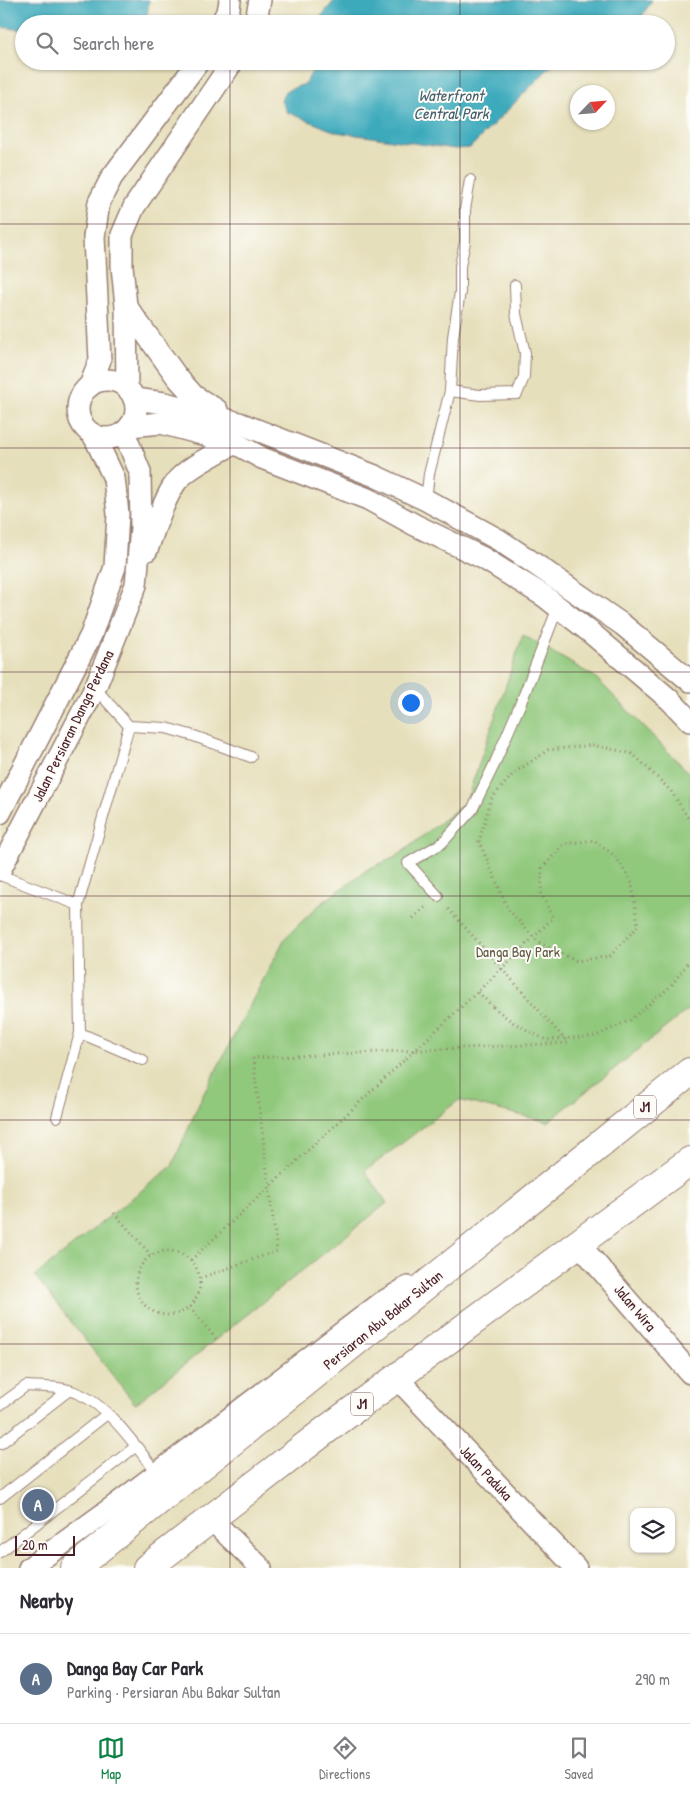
<!DOCTYPE html>
<html lang="en">
<head>
<meta charset="utf-8">
<style>
  :root { --surface:#fff; --page:#f7f7f7; --text:#2b2b33; --muted:#7c7c81; --line:#e1e1e2; --accent:#0b8043 }
  body { margin:0; font-family:"Patrick Hand",sans-serif; background:var(--page); color:var(--text) }
  .controls { position:absolute; right:15px; bottom:15px; display:grid; overflow:hidden; border-radius:10px; box-shadow:0 1px 4px #0004 }
  .controls button { width:45px; height:45px; display:grid; place-items:center; padding:0; border:0; border-bottom:1px solid var(--line); background:var(--surface); color:var(--text); font:25px sans-serif }
  .compass { position:absolute; left:570px; top:85px; width:45px; height:45px; border-radius:50%; background:var(--surface); box-shadow:0 1px 4px #0004; rotate:64deg }
  .scale { position:absolute; left:15px; bottom:12px; width:60px; box-sizing:border-box; padding-left:5px; border:2px solid #4a1f2b; border-top:0; font-size:14px; line-height:18px; white-space:nowrap; color:#4a1f2b; -webkit-text-stroke:4px #fdfcf7; paint-order:stroke }
  .you { position:absolute; left:410px; top:702px; width:18px; height:18px; margin:-12px; border:4px solid #fff; border-radius:50%; background:#1a73e8; box-shadow:0 0 0 8px #1a73e833 }
  .badge { display:grid; place-items:center; width:32px; height:32px; border-radius:50%; background:var(--accent); color:#fff; font-size:16px; font-weight:700 }
  .pin { position:absolute; translate:-50% -50%; border:2px solid #fff; box-shadow:0 1px 5px #0006 }
  .list { margin:0; padding:0; list-style:none }
  h2 { display:flex; justify-content:space-between; align-items:center; height:65px; margin:0; padding:0 20px; font-size:21px }
  h2 small { font-size:16px; font-weight:400; color:var(--muted) }
  .list li { display:grid; grid-template-columns:32px 1fr auto; gap:15px; align-items:center; box-sizing:border-box; height:90px; padding:0 20px; border-top:1px solid var(--line) }
  .list b { display:block; font-size:19px; white-space:nowrap }
  .list p { margin:0; font-size:16px; white-space:nowrap; color:var(--muted) }
  .list em { font-size:16px; font-style:normal; color:var(--muted) }
  .icon { flex:none; width:28px; height:28px; fill:none; stroke:currentColor; stroke-width:2; stroke-linecap:round; stroke-linejoin:round }
  .map { position:relative; flex:none; width:690px; height:1568px; overflow:hidden }
  .search { position:absolute; background:var(--surface); box-shadow:0 1px 4px #0004; left:15px; right:15px; top:15px; height:55px; display:flex; align-items:center; gap:12px; box-sizing:border-box; padding:0 18px; border-radius:28px; color:var(--muted); font-size:19px }
  .sheet { height:155px; background:var(--surface) }
  nav { display:flex; justify-content:space-around; align-items:center; box-sizing:border-box; height:70px; border-top:1px solid var(--line); background:var(--surface); font-size:14px; color:var(--muted) }
  nav a { display:grid; justify-items:center; gap:2px }
  nav .on { color:var(--accent) }
  .map>svg:first-child { display:block }
  .green { fill:#90c87b; stroke:#6d7453 }
  .water { fill:#3daabc; stroke:#446474 }
  .lines { fill:none; stroke-linecap:round; stroke-linejoin:round }
  .lane-casing { stroke:#987f73; stroke-width:12 }
  .street-casing { stroke:#987f73; stroke-width:24 }
  .highway-casing { stroke:#987f73; stroke-width:30 }
  .path { stroke:#987f73; stroke-width:3; stroke-dasharray:1 4; stroke-linecap:butt }
  .lane { stroke:#fff; stroke-width:10 }
  .street { stroke:#fff; stroke-width:21 }
  .highway { stroke:#fff; stroke-width:28 }
  .path-bridge { stroke:#987f73; stroke-width:3; stroke-dasharray:1 4; stroke-linecap:butt }
  .grid { fill:none; stroke:#4a1f2b; stroke-width:1; stroke-opacity:0.55 }
  .labels { text-anchor:middle; stroke-width:4; stroke-linejoin:round; paint-order:stroke }
  .shield { fill:#fdfcf7; stroke:#806168; stroke-width:1 }
  .shield-label { font-size:14px; font-weight:bold; fill:#4a1f2b }
  .street-label { font-size:15px; fill:#4a1f2b; stroke:#fdfcf7 }
  .park-label { font-size:15px; fill:#625a47; stroke:#fdfcf7 }
  .water-label { font-size:16px; font-style:italic; fill:#445e6c; stroke:#fdfcf7 }
</style>
</head>
<body>
<div class="map">
<svg width="690" height="1568" viewBox="0 0 690 1568">
  <rect width="100%" height="100%" fill="#fdfcf7"/>
  <filter id="ink" filterUnits="userSpaceOnUse"><feTurbulence type="fractalNoise" baseFrequency=".02" numOctaves="2"/><feDisplacementMap in="SourceGraphic" scale="10" xChannelSelector="R" yChannelSelector="G"/><feConvolveMatrix kernelMatrix="1 2 1 2 8 2 1 2 1" color-interpolation-filters="sRGB"/></filter>
  <filter id="wash" filterUnits="userSpaceOnUse"><feTurbulence type="fractalNoise" baseFrequency=".0096" numOctaves="4" result="noise"/><feDisplacementMap in="SourceGraphic" scale="20" xChannelSelector="R" yChannelSelector="G"/><feGaussianBlur stdDeviation="1.12" result="paint"/><feColorMatrix in="noise" values="0 0 0 0 0 0 0 0 0 0 0 0 0 0 0 0 0 1.4 0 .05"/><feComposite in="paint" operator="in"/></filter>
  <g filter="url(#wash)">
    <rect width="100%" height="100%" fill="#e6dfbb"/>
    <polygon class="green" points="523,635 595,677 690,774 690,1008 548,1122 459,1100 365,1171 387,1203 135,1404 35,1276 172,1166 202,1097 285,938 318,906 368,869 396,857 466,802"/>
    <g class="water">
      <polygon points="0,0 149,0 146,24 24,24 24,30 0,27"/>
      <polygon points="335,0 652,0 642,16 630,24 322,24 319,19"/>
      <polygon points="318,61 558,61 551,66 470,148 455,149 336,132 287,112 281,101 285,91 305,84"/>
    </g>
  </g>
  <g filter="url(#ink)">
    <g class="lines">
      <defs>
        <g id="lane">
          <polyline points="450,391 480,395 517,394 524,377 525,353 516,314 515,285"/>
          <polyline points="426,500 429,474 450,391 453,337 460,292 460,266 465,242 465,210 470,180"/>
          <polyline points="95,688 129,726 166,728 194,736 251,757"/>
          <polyline points="0,875 78,905 129,726"/>
          <polyline points="438,896 408,863 442,843 472,810 494,765 522,700 558,607"/>
          <polyline points="80,1033 143,1060"/>
          <polyline points="57,1117 80,1033 78,905"/>
          <path d="M0 1405 26 1386C43 1387 63 1386 79 1394 109 1406 137 1448 157 1473"/>
          <polyline points="0,1444 68,1391"/>
          <polyline points="0,1498 107,1414"/>
          <polyline points="0,1552 135,1447"/>
        </g>
        <g id="street">
          <polyline points="221,24 229,8 230,0"/>
          <polyline points="252,24 257,15 260,0"/>
          <polyline points="126,306 177,377 194,396 217,410"/>
          <circle cx="107" cy="409" r="29"/>
          <polyline points="90,386 100,360 94,237 99,202 112,177 199,61"/>
          <polyline points="127,388 126,306 122,266 122,235 134,207 233,61"/>
          <polyline points="134,399 165,403 239,423 375,476 426,500 499,540 529,560 623,625 690,681"/>
          <polyline points="130,426 161,423 235,443 262,458 368,499 415,525 483,558 544,596 590,632 670,700 690,721"/>
          <path d="M147 550C154 529 164 499 176 482 186 468 219 452 235 443"/>
          <polyline points="0,813 91,635 115,567 118,514 114,478 94,436"/>
          <polyline points="0,870 95,688 136,585 141,527 140,472 124,432"/>
          <polyline points="579,1244 690,1373"/>
          <polyline points="397,1378 576,1568"/>
          <polyline points="211,1519 261,1568"/>
          <polyline points="29,1568 117,1504 381,1303 408,1287"/>
        </g>
        <g id="highway">
          <polyline points="75,1568 690,1072"/>
          <polyline points="147,1568 326,1430 690,1161"/>
        </g>
      </defs>
      <use href="#lane" class="lane-casing"/>
      <use href="#street" class="street-casing"/>
      <use href="#highway" class="highway-casing"/>
      <g class="path">
        <polyline points="413,918 428,905"/>
        <polyline points="478,992 493,1007"/>
        <polyline points="114,1213 151,1255"/>
        <circle cx="168" cy="1283" r="32"/>
        <polyline points="191,1260 490,980 553,918 541,893 542,868"/>
        <polyline points="200,1278 277,1251 253,1058 568,1043 446,906"/>
        <polyline points="190,1307 216,1339"/>
      </g>
      <use href="#lane" class="lane"/>
      <use href="#street" class="street"/>
      <use href="#highway" class="highway"/>
      <g class="path-bridge">
        <polyline points="542,868 564,844 594,840 616,857 632,883 638,926 610,956 577,961 538,942 508,909 479,841 491,799 514,773 548,750 594,745 633,754 671,791 690,821"/>
        <polyline points="493,1007 514,1023 546,1040 596,1036 630,1020 670,987 690,960"/>
      </g>
    </g>
  </g>
  <path class="grid" d="M230 0V24M460 0V24M230 61V1568M460 61V1568M0 224H690M0 448H690M0 672H690M0 896H690M0 1120H690M0 1344H690"/>
  <g class="labels">
    <g class="shield">
      <rect x="634" y="1095.5" width="22" height="23" rx="4"/>
      <rect x="351" y="1392.5" width="22" height="23" rx="4"/>
    </g>
    <g class="shield-label">
      <text x="645" y="1112">J1</text>
      <text x="362" y="1409">J1</text>
    </g>
    <g class="street-label">
      <text transform="translate(73 726) rotate(-64)" y="5">Jalan Persiaran Danga Perdana</text>
      <text transform="translate(635 1308) rotate(50)" y="5">Jalan Wira</text>
      <text transform="translate(383 1320) rotate(-39)" y="5">Persiaran Abu Bakar Sultan</text>
      <text transform="translate(486 1473) rotate(47)" y="5">Jalan Paduka</text>
    </g>
    <g class="park-label">
      <text x="518" y="957">Danga Bay Park</text>
    </g>
    <g class="water-label">
      <text x="451" y="101">Waterfront<tspan x="451" dy="18">Central Park</tspan></text>
    </g>
  </g>
</svg>
<div class="controls">
<button><svg class="icon" aria-label="layers" viewBox="0 0 24 24"><path d="M12 4l9 5-9 5-9-5zM3 14l9 5 9-5"/></svg></button>
</div>
<svg class="compass" viewBox="-18 -18 36 36"><path d="M0-13l5 13h-10z" fill="#e53935"/><path d="M0 13l5-13h-10z" fill="#7c7c81"/></svg>
<div class="scale">20 m</div>
<div class="you"></div>
<div class="pin badge" style="left:38px;top:1505px;background:#5c6f8a">A</div>
<div class="search"><svg class="icon" aria-label="search" viewBox="0 0 24 24"><circle cx="10" cy="10" r="6"/><path d="M15 15l6 6"/></svg>Search here</div>
</div>
<section class="sheet">
<h2>Nearby<small></small></h2>
<ul class="list">
<li><span class="badge" style="background:#5c6f8a">A</span><div><b>Danga Bay Car Park</b><p>Parking · Persiaran Abu Bakar Sultan</p></div><em>290 m</em></li>
</ul>
</section>
<nav>
<a class="on"><svg class="icon" aria-label="map" viewBox="0 0 24 24"><path d="M3 6l6-2 6 2 6-2v14l-6 2-6-2-6 2zM9 4v14M15 6v14"/></svg>Map</a>
<a><svg class="icon" aria-label="directions" viewBox="0 0 24 24"><path d="M12 3l9 9-9 9-9-9zM9 14v-3h6M13 9l2 2-2 2"/></svg>Directions</a>
<a><svg class="icon" aria-label="saved" viewBox="0 0 24 24"><path d="M7 4h10v16l-5-4-5 4z"/></svg>Saved</a>
</nav>
</body>
</html>
